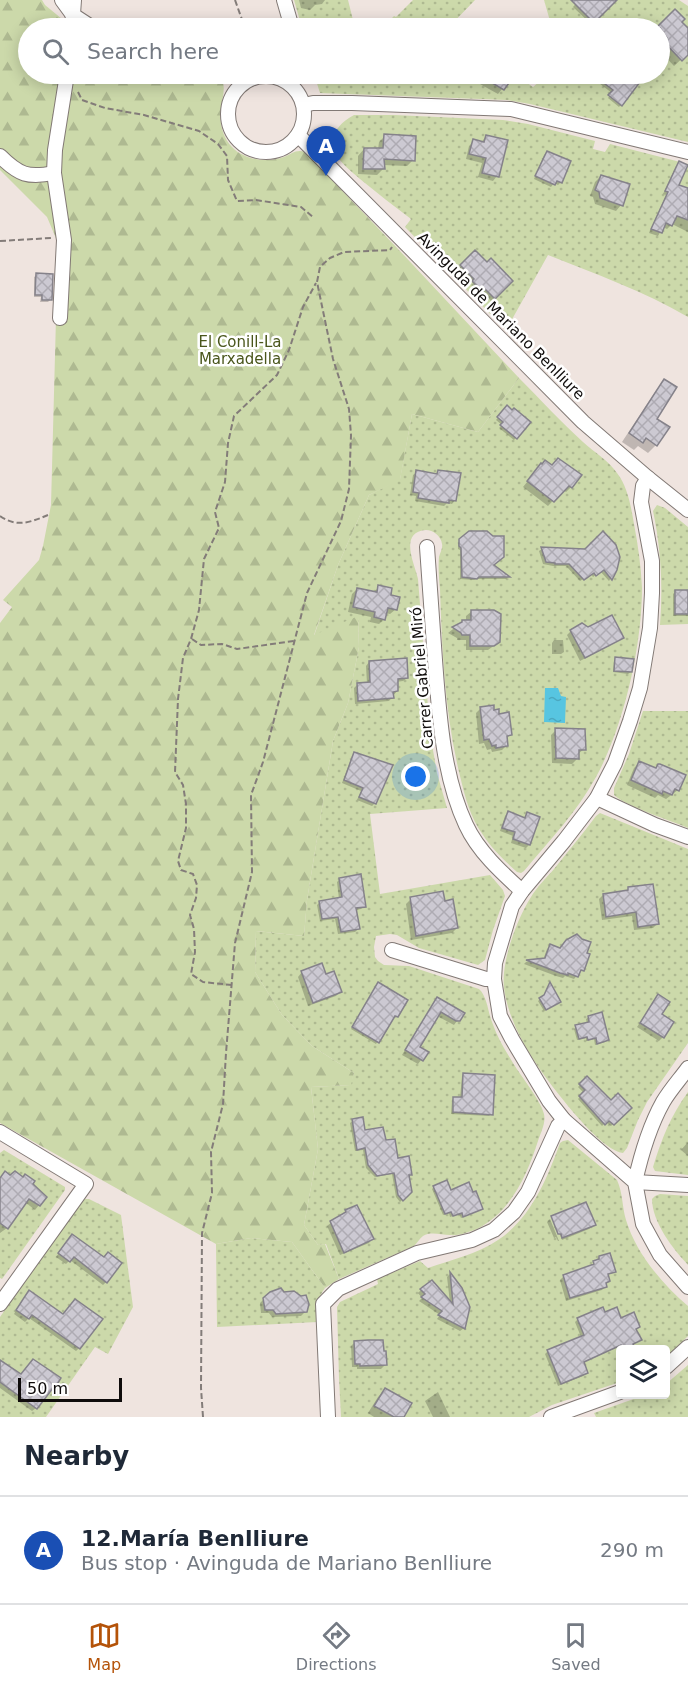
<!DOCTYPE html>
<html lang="en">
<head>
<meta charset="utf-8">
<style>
  :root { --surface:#fff; --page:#f2f2f3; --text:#1f2937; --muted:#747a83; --line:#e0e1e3; --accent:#b45309 }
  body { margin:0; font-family:"DejaVu Sans",sans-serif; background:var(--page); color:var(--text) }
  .controls { position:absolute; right:18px; bottom:18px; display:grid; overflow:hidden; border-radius:6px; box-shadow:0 3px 15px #0003 }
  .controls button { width:54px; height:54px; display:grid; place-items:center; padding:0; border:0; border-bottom:2px solid var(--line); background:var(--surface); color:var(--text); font:30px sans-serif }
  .scale { position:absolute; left:18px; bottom:15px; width:104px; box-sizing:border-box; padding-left:6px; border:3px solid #0f0c0b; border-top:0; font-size:16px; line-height:21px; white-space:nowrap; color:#0f0c0b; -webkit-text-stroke:4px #fff; paint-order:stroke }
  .you { position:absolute; left:416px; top:777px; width:21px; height:21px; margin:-15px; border:4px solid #fff; border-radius:50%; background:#1a73e8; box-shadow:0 0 0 9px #1a73e833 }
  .badge { display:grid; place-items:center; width:39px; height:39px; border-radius:50%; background:var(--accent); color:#fff; font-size:20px; font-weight:700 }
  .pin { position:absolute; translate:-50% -50px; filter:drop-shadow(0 2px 3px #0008) }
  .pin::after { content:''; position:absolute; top:32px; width:21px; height:18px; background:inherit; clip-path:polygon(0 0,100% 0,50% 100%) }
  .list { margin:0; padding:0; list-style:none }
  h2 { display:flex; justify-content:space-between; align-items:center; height:78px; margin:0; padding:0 24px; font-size:26px }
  h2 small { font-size:20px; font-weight:400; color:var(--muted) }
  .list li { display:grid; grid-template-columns:39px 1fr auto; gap:18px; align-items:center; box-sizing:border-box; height:108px; padding:0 24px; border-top:2px solid var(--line) }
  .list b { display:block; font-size:22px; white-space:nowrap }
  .list p { margin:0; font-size:20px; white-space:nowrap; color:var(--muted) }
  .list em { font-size:20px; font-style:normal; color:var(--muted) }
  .icon { flex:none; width:33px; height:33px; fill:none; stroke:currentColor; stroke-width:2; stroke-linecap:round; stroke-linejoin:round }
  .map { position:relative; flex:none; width:688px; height:1417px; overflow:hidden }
  .search { position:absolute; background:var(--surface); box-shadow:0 3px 15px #0003; left:18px; right:18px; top:18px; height:66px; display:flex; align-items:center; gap:15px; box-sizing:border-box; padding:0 21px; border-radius:33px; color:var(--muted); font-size:22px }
  .sheet { height:186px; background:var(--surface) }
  nav { display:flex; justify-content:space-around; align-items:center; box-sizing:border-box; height:84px; border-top:2px solid var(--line); background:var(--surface); font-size:16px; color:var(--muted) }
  nav a { display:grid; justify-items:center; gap:3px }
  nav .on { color:var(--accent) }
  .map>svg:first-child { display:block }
  .grass { fill:url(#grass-dots) }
  .forest { fill:url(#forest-firs) }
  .water { fill:url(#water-ripples) }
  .shadow { fill:#0003 }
  .building { fill:url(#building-cross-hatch); stroke:#85828a; stroke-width:1.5 }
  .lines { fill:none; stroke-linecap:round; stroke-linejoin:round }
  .street-casing { stroke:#827975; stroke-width:16 }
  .path { stroke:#837c79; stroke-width:2; stroke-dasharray:6 3; stroke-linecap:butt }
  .street { stroke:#fff; stroke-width:14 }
  .labels { text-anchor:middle; stroke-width:5; stroke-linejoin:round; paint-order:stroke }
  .street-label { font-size:15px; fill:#0f0c0b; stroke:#fff }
  .park-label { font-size:15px; fill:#4a561c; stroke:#fff }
</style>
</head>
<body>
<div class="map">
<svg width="688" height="1417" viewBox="0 0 688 1417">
  <defs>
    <pattern id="grass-dots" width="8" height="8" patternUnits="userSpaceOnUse" patternTransform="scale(1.5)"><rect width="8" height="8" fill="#ccd9aa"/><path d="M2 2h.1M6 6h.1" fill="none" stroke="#aeb991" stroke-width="1.8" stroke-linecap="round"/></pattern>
    <pattern id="forest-firs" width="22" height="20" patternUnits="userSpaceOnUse" patternTransform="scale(1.5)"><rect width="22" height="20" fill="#ccd9aa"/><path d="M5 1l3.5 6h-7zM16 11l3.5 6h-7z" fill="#aeb991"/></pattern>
    <pattern id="water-ripples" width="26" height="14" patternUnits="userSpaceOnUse" patternTransform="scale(1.5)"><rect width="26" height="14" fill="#57c5e1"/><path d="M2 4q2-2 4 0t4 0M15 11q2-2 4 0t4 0" fill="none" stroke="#4ba8c0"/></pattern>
    <pattern id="building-cross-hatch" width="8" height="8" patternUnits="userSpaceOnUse" patternTransform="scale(1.5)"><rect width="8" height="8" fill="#ccc9d2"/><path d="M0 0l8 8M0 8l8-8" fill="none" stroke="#aeabb3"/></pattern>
  </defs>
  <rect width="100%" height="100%" fill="#efe4df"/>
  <g class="grass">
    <polygon points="294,0 348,0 355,28 302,28"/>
    <polygon points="413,0 475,0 448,28 382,28 394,16 396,17"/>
    <polygon points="544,0 679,0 688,6 688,142 530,104 507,100 320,93 314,74 515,74 533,87 548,74 660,74 660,28 552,28"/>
    <path d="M354 115H394L503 120 528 124 595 141 593 149 605 152 610 144 688 164V317C644 291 595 274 548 255L506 330 405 227 411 219C394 206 377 193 360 179 352 172 343 165 337 156 326 139 338 123 354 115Z"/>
    <path d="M519 378C540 399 561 422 583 442 594 452 609 461 617 473 628 487 631 507 634 524 638 545 641 566 642 588 642 646 624 726 596 777 577 812 549 841 524 871L521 873 517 872C505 861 492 849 483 835 470 817 465 797 460 776 445 715 442 651 440 589 439 579 438 567 439 557 440 553 443 548 442 544 441 536 433 530 426 530 398 532 415 565 418 579L430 733 437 773 447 808 370 814 380 894 490 875 503 890 505 896 493 930 485 960 478 965 419 948 397 935 390 934 376 936 374 947 375 957 378 961 384 965 409 966 479 989C487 996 488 1012 492 1022 497 1037 505 1050 513 1063 521 1076 541 1101 544 1114 546 1123 541 1132 538 1141 527 1175 511 1212 477 1229 469 1232 459 1236 450 1235 441 1235 431 1231 423 1236 420 1238 417 1243 414 1246L339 1279 326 1244 318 1245 304 1225 318 1149 311 1087 350 1085 354 1073 312 1046 282 1015 255 972 256 931 304 936 307 900 333 741 348 703 359 647 358 617 314 636 338 565 369 495 400 479 412 414 478 432Z"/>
    <path d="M657 505 665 508 688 527V624L660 625C663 586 661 549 653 511Z"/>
    <path d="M643 711H688V828C670 820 627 807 614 795V788L629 754Z"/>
    <path d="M600 813 688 849V1043L647 1102 638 1120 627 1148 623 1153C604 1151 572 1111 560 1096 536 1066 509 1027 504 988 501 961 517 919 531 897 537 887 546 878 554 869 568 851 583 834 596 816Z"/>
    <path d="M688 1092V1175L655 1171 653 1167C661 1140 671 1115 688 1092Z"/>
    <path d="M568 1140 617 1180C623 1193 622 1207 626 1220 636 1253 662 1284 688 1306V1336L666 1358V1350H620V1382L552 1405 529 1417H341L339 1378 337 1307 340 1302 378 1284 377 1279 420 1261 428 1268C451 1260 477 1254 498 1240 531 1218 547 1179 560 1143L563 1141Z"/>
    <polygon points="4,1150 65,1187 65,1190 2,1279 0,1278 0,1153"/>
    <path d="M660 1194 688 1196V1265C673 1249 652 1222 652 1199L655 1196Z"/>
    <polygon points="85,1199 89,1199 121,1215 133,1307 108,1354 95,1347 46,1417 0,1417 0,1317 82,1201"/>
    <path d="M251 1238 292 1242 325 1288C317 1299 316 1309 317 1322L217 1327 216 1244Z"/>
    <polygon points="688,1365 688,1417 596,1417 594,1413 645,1395 666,1394 666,1384"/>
  </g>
  <path class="forest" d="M0 0H42L45 5 73 28H28V74H216C218 76 221 78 222 80 226 89 222 99 221 108 219 121 222 137 232 147 244 160 267 163 284 157 292 154 296 149 305 152L399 250 519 378 478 432 412 414 400 480 369 495 338 565 314 635 358 616 359 647 348 703 333 741 307 900 304 936 256 931 255 972 282 1015 312 1046 354 1073 351 1085 311 1087 318 1149 304 1225 318 1245 325 1244 339 1279 325 1288 292 1242 251 1238 216 1244 0 1123V623L12 607 3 600 39 560 43 546 51 505 58 243 47 217 0 170Z"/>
  <polygon class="water" points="545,688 558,688 561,696 566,697 565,723 544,722"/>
  <g class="shadow">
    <polygon points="299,0 325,0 322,4 315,5 310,10 301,8"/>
    <polygon points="579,0 615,0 591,24 573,7"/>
    <polygon points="675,11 688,40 688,53 674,66 660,51 661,46 660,44 660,28 658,28"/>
    <polygon points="416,25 426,25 426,28 412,28"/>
    <polygon points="368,74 389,74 386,77 368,77"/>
    <polygon points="468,74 499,74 509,80 498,94 471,79 473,77"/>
    <polygon points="587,74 627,74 638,82 619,107 608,98 612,93"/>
    <polygon points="385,136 413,160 407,166 383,165 383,169 377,175 358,174 358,156 364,149 378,150 379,142"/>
    <polygon points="486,136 497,176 493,181 478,177 482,163 466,159 469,146 474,141 481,143"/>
    <polygon points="547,152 561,182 558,185 554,183 551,187 534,179 544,155"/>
    <polygon points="679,163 677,185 688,190 688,232 672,224 667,229 663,227 658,236 649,233 666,195 663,194 676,166"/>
    <polygon points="601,176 621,205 616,211 595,204 593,197 590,196 595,182"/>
    <polygon points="475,252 511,281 491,301 481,290 478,292 471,285 473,283 459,268"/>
    <polygon points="37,275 50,300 48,302 40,302 41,297 34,297 34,277"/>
    <polygon points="664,381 655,419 656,445 648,453 638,446 634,450 622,442 657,389"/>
    <polygon points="507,407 529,422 514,440 499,428 502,425 496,420"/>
    <polygon points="541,465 571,487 566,492 563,490 548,506 523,487"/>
    <polygon points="438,471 455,500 452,504 447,503 444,506 415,501 416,496 410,495 413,475 417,472 435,475"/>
    <polygon points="469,532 492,565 508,577 506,579 476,579 474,580 460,579 460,550 458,549 458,543"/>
    <polygon points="542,549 616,570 609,581 600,571 593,577 591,574 580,581 566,566 553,566 543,564 539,551"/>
    <polygon points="379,587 389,596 396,609 390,614 385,613 384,619 379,624 370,622 371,617 348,612 352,594 357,589 373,593"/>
    <polygon points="688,591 688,616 673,616 673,594 675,592"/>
    <polygon points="472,611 499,642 488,650 466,650 466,640 457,640 457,638 448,633 462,622 466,622 466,616"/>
    <polygon points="588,629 622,637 618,641 580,661 567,635 571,631"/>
    <polygon points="554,640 563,640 564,652 561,654 552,654 552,643"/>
    <polygon points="616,659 631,672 628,674 613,672 614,661"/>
    <polygon points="369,662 407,678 403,681 396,682 397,691 389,701 355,704 354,688 357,685 367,684 366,666"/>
    <polygon points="481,708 493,711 498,715 511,734 506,739 507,745 502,750 492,752 491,749 487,750 484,743 479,744 476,713"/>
    <polygon points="556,730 584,749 578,754 578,758 572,764 552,763 551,735"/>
    <polygon points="354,753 375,803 372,806 357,800 361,791 342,783 352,756"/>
    <polygon points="639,763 654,769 658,765 678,790 666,799 658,795 655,798 627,785 634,768"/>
    <polygon points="508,813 523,819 527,813 529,845 526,848 511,843 513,836 500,831 505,816"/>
    <polygon points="340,879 364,906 361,909 355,910 358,929 355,932 338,934 335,919 320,921 317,905 320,902 339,899 337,882"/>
    <polygon points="628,889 658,923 653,928 634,930 632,916 602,920 599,899 603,895 625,892"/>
    <polygon points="411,899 444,902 457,928 452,933 411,940 406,904"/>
    <polygon points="581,940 582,970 574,979 565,976 563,978 556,976 524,964 526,962 543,960 547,949 551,946 560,949"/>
    <polygon points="302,972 325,976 340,992 336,996 308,1006 298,977"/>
    <polygon points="549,984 557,1003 544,1011 538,1001 543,997"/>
    <polygon points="377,986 397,1016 395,1018 392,1017 376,1044 351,1029"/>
    <polygon points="658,996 663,1037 659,1041 637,1027"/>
    <polygon points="437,999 462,1014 454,1025 437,1016 418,1047 427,1052 418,1064 402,1055 434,1003"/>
    <polygon points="589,1017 608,1040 605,1042 595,1045 594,1039 586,1041 586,1038 577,1040 574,1029 576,1027 587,1024 586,1019"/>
    <polygon points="464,1074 491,1114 489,1116 451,1114 452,1100 454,1098 460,1098 462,1076"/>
    <polygon points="587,1078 611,1102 630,1107 611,1126 606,1122 602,1126 578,1099 584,1093 578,1087"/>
    <polygon points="353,1121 397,1159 411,1174 408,1177 410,1192 400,1202 396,1197 392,1174 375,1177 366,1168 363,1150 355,1151 350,1123"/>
    <polygon points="688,1142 688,1156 681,1150"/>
    <polygon points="23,1178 31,1184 39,1205 35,1210 25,1202 7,1228 0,1233 0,1187"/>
    <polygon points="434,1187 450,1191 481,1209 461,1218 459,1214 450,1217 449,1213 443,1215 432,1189"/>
    <polygon points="346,1211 372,1239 369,1243 340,1255 327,1226"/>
    <polygon points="553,1217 594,1225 589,1229 562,1240"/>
    <polygon points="550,1219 559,1241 558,1241 556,1237 554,1238 547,1222"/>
    <polygon points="69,1239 106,1282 103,1285 70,1260 66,1264 56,1257"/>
    <polygon points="599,1257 614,1271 607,1276 609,1281 605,1284 605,1286 602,1290 566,1301 560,1280 564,1276 591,1266"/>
    <polygon points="450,1274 461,1289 464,1328 460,1331 437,1319 440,1315 419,1301 422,1298 418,1293 421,1290 450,1303 447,1277"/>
    <polygon points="270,1293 305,1312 301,1316 272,1317 269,1313 261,1313 260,1303"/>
    <polygon points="26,1295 79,1348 76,1351 29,1318 25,1322 14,1314"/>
    <polygon points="578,1319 621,1320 638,1327 635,1330 640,1340 632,1345 634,1350 620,1350 620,1353 618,1347 582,1363 586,1373 583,1376 558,1386 545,1354 548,1351 581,1337 575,1322"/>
    <polygon points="355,1342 383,1353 385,1365 381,1369 357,1369 357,1367 352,1367 351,1346"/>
    <polygon points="0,1361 36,1408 32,1411 0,1388"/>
    <polygon points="385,1390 410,1404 402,1417 374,1417 368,1413 378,1397"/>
    <polygon points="438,1392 450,1417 433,1417 425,1401"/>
  </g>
  <g class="building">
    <polygon points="571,0 617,0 594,23"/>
    <polygon points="675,9 685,19 682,22 688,28 688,55 682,61 663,41 667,38 660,28 657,27"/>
    <polygon points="477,74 501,74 511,80 504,90"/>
    <polygon points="592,74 630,74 640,82 622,106 608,95 613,90"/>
    <polygon points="384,134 416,136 415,161 384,159 385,169 363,169 364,148 383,148"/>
    <polygon points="486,135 508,140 499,177 482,173 486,158 469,154 473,139 484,142"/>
    <polygon points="547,151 571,161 562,183 557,181 555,185 535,176"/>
    <polygon points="679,161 688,165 679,185 688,188 688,220 677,216 672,226 666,223 662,233 651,229 668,192 665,191"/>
    <polygon points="601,175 630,184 623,206 600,198 599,192 595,190"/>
    <polygon points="475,250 487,262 491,258 513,281 495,299 484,288 482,291 472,281 474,279 460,265"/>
    <polygon points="36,273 53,274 52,300 42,300 42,295 35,295"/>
    <polygon points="664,379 677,387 657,419 670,427 657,446 646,438 643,443 629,433"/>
    <polygon points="507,405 512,410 514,408 531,422 517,439 500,425 503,422 497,417"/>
    <polygon points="558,458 582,475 572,488 569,486 554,502 527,481 541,463 542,464 545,460 552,465"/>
    <polygon points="416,470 437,474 438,470 461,473 456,501 449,500 449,503 418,498 419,493 413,492"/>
    <polygon points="469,531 487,531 493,536 504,536 504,557 494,565 510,577 479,577 477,579 462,577 461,548 459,546 459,539"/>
    <polygon points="603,531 616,545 620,557 617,570 612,580 604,570 596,576 594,573 584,580 569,564 555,564 555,563 546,562 541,547 585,549"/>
    <polygon points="378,585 392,588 391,595 400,597 397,610 388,608 385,620 374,617 375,612 353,607 357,588 377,592"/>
    <rect x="675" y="590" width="13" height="24"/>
    <polygon points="471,610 494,610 501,614 500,642 494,646 470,646 470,635 462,635 461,633 452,627 462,622 462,620 471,620"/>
    <polygon points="612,615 624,638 585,658 570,630 582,623 588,627"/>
    <polygon points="615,657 634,659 632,672 614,671"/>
    <polygon points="407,658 408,678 398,679 398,691 393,692 394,698 358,701 357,683 370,682 369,661"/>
    <polygon points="494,705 494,710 499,709 499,714 509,712 512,735 507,736 508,746 496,748 496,745 492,746 489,739 484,740 480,707"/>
    <polygon points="555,728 585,729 586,750 579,750 579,759 556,758"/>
    <polygon points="354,752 393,765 376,804 359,797 363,788 344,780"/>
    <polygon points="639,761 656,768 658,764 660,764 686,775 679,791 675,789 672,795 663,791 662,794 631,780"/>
    <polygon points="508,811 525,818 527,812 540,817 530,845 513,839 515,832 502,828"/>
    <polygon points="361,874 366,907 356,908 360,929 341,932 338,917 322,919 319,901 342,897 339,878"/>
    <polygon points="653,884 659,924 638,927 636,912 606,917 603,894 628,890 628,887"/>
    <polygon points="443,891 445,901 453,899 458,928 416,936 410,897"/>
    <polygon points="577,934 582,939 591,942 587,953 590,954 584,971 581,970 578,977 568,973 568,975 560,973 526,960 545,958 550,944 560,948 566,940"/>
    <polygon points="322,963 326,974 334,971 342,992 313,1003 301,971"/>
    <polygon points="378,982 408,1000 398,1017 395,1016 379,1043 352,1027"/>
    <polygon points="550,982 561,1002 546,1010 539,998 544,995"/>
    <polygon points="658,994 670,1002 662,1014 674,1022 664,1038 640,1023"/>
    <polygon points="437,997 465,1013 460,1021 456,1021 441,1012 420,1047 429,1052 423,1061 405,1050"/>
    <polygon points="602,1012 609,1040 597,1044 596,1038 588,1040 587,1037 579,1039 575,1025 589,1022 588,1016"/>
    <polygon points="463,1073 495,1075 493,1115 453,1112 453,1097 462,1097"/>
    <polygon points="587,1076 611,1100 618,1093 632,1108 614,1125 609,1121 605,1125 579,1096 585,1090 579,1084"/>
    <polygon points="363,1117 365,1130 383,1127 386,1140 395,1139 398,1158 409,1156 412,1175 409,1175 412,1192 403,1201 398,1195 394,1173 377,1176 368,1165 365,1148 357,1150 352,1119"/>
    <polygon points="5,1171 10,1175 15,1171 23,1177 25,1174 35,1181 33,1184 47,1197 40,1206 29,1199 8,1229 0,1223 0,1178"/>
    <polygon points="447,1180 451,1190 469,1182 473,1192 476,1191 483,1209 463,1217 462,1213 453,1216 451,1212 445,1214 433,1186"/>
    <polygon points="586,1202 596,1225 562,1238 561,1234 558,1234 551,1216"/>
    <polygon points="357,1205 374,1239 344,1253 330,1221 346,1212 345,1210"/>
    <polygon points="72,1234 104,1257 108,1252 122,1263 107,1283 74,1257 70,1262 58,1253"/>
    <polygon points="610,1253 616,1272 608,1274 610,1281 606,1283 607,1287 570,1298 563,1275 594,1264 593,1261 599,1259 599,1256"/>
    <polygon points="450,1272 462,1288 470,1307 465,1329 438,1315 442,1311 421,1297 425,1294 420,1289 432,1280 453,1304"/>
    <polygon points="281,1288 284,1292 294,1291 301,1296 306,1295 309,1304 307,1312 276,1314 273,1310 265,1310 263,1298 270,1292"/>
    <polygon points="29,1290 63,1314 75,1299 103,1319 80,1349 32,1315 29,1319 16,1310"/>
    <polygon points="603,1307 605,1312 617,1307 621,1318 634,1312 640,1327 636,1329 642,1340 633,1344 636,1350 623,1350 621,1345 584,1362 588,1373 561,1384 547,1350 584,1335 577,1318"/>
    <polygon points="368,1340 383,1340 384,1351 386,1351 387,1365 360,1366 360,1364 355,1364 354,1341"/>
    <polygon points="33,1359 61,1378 55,1388 53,1388 37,1409 0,1382 0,1360 21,1374"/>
    <polygon points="385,1388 412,1403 404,1417 394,1417 374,1406"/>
  </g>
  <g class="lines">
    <defs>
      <g id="street">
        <polyline points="62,0 73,15 93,28"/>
        <polyline points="284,0 292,28"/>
        <polyline points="72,28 74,0"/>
        <circle cx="266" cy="114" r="38"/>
        <polyline points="304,105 313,103 352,103 511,109 688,152"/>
        <polyline points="298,135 583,422 648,478 688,510"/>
        <path d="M0 156C19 175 28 178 54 173"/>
        <polyline points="60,318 64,240 54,173 55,150 67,74"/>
        <polyline points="648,478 643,486 641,502 652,561 652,593 650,628 640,688 630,721 615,763 597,798 564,841 522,891 512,906 495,963 494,979 500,1016 512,1039 549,1101 564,1120 635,1182 643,1224 660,1255 688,1287"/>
        <path d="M427 547C430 585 432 622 435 660 439 714 443 776 466 825 478 851 501 872 522 891"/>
        <polyline points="597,798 655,825 688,837"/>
        <polyline points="392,950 486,979 494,979"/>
        <polyline points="0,1132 86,1184 0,1304"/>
        <path d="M635 1182C641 1155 649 1127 663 1102 670 1090 680 1079 688 1068"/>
        <polyline points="635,1182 688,1185"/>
        <polyline points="666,1367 688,1347"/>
        <polyline points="328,1417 323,1304 338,1289 417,1253 472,1240 494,1230 514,1212 528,1192 558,1126 564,1120"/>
        <polyline points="551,1417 620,1392"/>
      </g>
    </defs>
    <use href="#street" class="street-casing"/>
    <g class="path">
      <polyline points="235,0 245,28"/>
      <polyline points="258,74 258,76"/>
      <polyline points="78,92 82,100 105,108 144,115 199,131 218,144 227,156 228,180 237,201 256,200 301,207 313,217"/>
      <polyline points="0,241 51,238"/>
      <path d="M0 516C17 528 31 522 48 515"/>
      <polyline points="192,639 201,645 222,644 237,649 294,641"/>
      <polyline points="232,985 203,982 191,974 195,952 194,929 190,915 196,898 197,885 193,874 181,870 178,861 186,828 186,804 183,785 175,772 178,699 183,658 191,639 199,610 204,559 219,528 215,512 225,482 228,443 234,416 277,375 289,350 303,307 316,283"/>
      <polyline points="203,1417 201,1388 202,1233 212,1193 211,1152 223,1104 226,1053 235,943 252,872 251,795 263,762 307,593 341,521 349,489 351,435 349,409 333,359 317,282 320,267 330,258 344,252 390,250 392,247"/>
    </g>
    <use href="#street" class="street"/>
  </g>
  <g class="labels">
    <g class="street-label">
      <text transform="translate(501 316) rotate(45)" y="5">Avinguda de Mariano Benlliure</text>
      <text transform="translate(422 678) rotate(-95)" y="5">Carrer Gabriel Miró</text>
    </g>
    <g class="park-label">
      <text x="240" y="347">El Conill-La<tspan x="240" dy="17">Marxadella</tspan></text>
    </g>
  </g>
</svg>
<div class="controls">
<button><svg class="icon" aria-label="layers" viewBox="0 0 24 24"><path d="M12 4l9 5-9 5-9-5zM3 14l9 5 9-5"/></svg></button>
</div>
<div class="scale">50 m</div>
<div class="you"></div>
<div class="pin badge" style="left:326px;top:176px;background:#1a4fb4">A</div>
<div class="search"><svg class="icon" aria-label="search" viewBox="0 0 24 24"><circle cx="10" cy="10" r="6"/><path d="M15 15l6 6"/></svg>Search here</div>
</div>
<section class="sheet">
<h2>Nearby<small></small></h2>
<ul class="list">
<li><span class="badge" style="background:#1a4fb4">A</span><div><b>12.María Benlliure</b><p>Bus stop · Avinguda de Mariano Benlliure</p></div><em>290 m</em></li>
</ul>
</section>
<nav>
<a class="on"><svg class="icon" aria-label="map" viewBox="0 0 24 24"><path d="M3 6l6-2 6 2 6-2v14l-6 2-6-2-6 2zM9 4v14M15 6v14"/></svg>Map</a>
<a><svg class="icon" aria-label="directions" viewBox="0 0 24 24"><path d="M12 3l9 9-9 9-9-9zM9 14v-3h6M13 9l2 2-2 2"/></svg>Directions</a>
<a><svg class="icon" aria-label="saved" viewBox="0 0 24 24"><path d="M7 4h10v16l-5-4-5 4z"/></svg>Saved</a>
</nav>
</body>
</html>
